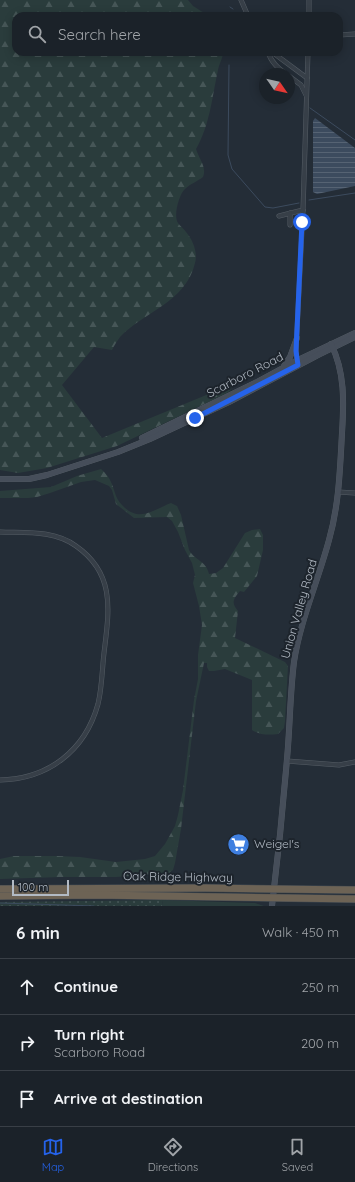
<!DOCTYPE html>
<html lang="en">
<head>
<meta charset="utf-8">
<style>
  :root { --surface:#1b2229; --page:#282f35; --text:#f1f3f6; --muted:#a0a4a8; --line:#393f46; --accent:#2563eb }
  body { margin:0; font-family:Quicksand,sans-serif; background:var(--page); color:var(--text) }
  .compass { position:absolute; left:259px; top:68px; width:36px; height:36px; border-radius:50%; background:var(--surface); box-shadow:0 2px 10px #0003; rotate:124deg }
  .scale { position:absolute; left:12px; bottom:10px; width:57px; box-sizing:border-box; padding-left:4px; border:2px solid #b2bac4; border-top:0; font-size:11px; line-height:14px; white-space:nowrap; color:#b2bac4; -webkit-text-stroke:3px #1d242c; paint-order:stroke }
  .stop { position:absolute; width:12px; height:12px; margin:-9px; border:3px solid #2563eb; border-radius:50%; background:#fff }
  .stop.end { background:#2563eb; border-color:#fff; box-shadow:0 1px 4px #0008 }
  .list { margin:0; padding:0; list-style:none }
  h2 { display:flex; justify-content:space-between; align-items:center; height:52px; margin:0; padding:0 16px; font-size:17px }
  h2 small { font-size:13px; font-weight:400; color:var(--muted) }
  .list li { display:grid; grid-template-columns:26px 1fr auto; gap:12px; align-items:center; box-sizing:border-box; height:56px; padding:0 16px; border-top:1px solid var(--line) }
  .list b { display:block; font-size:15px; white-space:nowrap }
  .list p { margin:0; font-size:13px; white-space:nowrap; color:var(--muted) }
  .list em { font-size:13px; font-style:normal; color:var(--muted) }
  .icon { flex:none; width:22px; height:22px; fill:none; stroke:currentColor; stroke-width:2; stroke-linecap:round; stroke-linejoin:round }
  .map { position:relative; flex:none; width:355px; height:906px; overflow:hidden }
  .search { position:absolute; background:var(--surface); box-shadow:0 2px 10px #0003; left:12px; right:12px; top:12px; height:44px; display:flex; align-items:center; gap:10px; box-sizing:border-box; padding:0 14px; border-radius:12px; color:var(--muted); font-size:15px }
  .sheet { height:220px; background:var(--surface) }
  nav { display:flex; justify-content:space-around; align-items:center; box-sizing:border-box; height:56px; border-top:1px solid var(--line); background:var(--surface); font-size:11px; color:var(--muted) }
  nav a { display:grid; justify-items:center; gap:2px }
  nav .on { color:var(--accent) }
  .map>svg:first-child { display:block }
  .grass { fill:#2a3c3c }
  .forest { fill:url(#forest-firs) }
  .garden { fill:url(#garden-dots) }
  .water { fill:url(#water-rules) }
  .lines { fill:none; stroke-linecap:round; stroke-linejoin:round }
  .stream { stroke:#3c4b5e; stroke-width:1 }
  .street-casing { stroke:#555d65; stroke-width:5 }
  .secondary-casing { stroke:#555d65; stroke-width:6 }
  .highway-casing { stroke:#424a52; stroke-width:8 }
  .street { stroke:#373f48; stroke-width:4 }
  .secondary { stroke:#464e5a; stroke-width:5.5 }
  .highway { stroke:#6d6355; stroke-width:7 }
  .route { stroke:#2563eb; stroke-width:5 }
  .labels { text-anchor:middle; stroke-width:4; stroke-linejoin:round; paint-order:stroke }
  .street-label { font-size:12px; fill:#b2bac4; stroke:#1d242c }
  .poi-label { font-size:12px; fill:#b2bac4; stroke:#1d242c; text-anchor:start }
</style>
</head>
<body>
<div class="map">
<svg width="355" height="906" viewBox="0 0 355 906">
  <defs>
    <pattern id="forest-firs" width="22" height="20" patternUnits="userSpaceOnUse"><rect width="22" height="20" fill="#2a3c3c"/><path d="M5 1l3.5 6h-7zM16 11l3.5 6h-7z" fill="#465657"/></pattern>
    <pattern id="garden-dots" width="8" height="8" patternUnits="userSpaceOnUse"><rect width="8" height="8" fill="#2a3c3c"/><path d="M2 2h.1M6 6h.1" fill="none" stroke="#465657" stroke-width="1.8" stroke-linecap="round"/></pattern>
    <pattern id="water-rules" width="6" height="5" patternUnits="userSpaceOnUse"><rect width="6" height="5" fill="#3c4b5e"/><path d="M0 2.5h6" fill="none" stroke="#566373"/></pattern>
  </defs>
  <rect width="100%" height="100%" fill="#242d37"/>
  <polygon class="grass" points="163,900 255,903 264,906 162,906"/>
  <g class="forest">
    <path d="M0 0H188L193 6 209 16H16V52H223C223 58 219 64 218 70 212 97 210 125 196 149 199 159 207 167 203 177 198 181 190 184 185 189 179 194 173 216 178 223 180 226 184 229 186 232 193 240 198 253 195 263 186 302 145 311 120 337 117 341 114 346 112 350L94 347 62 385 102 438 233 384 230 391 225 394 117 446 47 468 18 473 0 470Z"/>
    <path d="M101 469C111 478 112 484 116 496 118 501 121 504 125 508 141 522 155 509 171 503L177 506 181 515 189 550C195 561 206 560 209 574L216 573 223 568 245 533 252 530 260 529 263 535V550L257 576 244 592 240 591C233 599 231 603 238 611L235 638 285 662 288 666 285 721 284 728 278 734C268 735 260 735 252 730V680L225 669 214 671H209L207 667V663H204L196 701 181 829 175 863 173 870 169 873 116 877H61L0 879V859L14 856H58L80 857 116 862 145 859 155 856 165 844 175 826 178 815 183 790 194 700 198 679V655L202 625 199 606 193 583 195 575 192 563 185 550 178 532 172 521 167 517 134 518 116 504 112 490 109 486 95 480 81 482 50 493 37 497 28 498H0V491L51 487 77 476Z"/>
  </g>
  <polygon class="garden" points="163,900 162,906 0,906 0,902"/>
  <polygon class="water" points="315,118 355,148 355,186 317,194 313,192 313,121"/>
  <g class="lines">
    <g class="stream">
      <polyline points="230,7 233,9"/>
      <polyline points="229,65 228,155 232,169 265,207 273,208 299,203"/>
      <polyline points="310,108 355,140"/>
      <polyline points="309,200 355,193"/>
      <polyline points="0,903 94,906"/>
    </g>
    <defs>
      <g id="street">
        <polyline points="241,0 248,16"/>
        <polyline points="309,16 309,0"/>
        <polyline points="339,35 355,34"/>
        <path d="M268 52C271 62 278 68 286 74"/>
        <polyline points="272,52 307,78"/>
        <polyline points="289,76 301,85 306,95"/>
        <polyline points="279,216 303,210"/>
        <polyline points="290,225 290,213"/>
        <polyline points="297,363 296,351 303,210 308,52"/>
        <polyline points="338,492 355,493"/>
        <path d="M0 532C26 533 54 530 76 546 116 574 109 611 104 653 102 670 102 688 98 704 85 751 48 779 0 780"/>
        <polyline points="287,761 339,765 355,762"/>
      </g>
      <g id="secondary">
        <polyline points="284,366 290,357 297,338"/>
        <polyline points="142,438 255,383 296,361 355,333"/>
        <polyline points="0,479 29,479 47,475 118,452 150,439 229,402 318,355 355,337"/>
        <path d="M272 906C278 857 283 808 287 759 290 727 290 694 294 662 300 621 318 581 329 540 339 505 340 469 342 433 344 402 345 372 331 344"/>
      </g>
      <g id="highway">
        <polyline points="0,889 205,888 355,890"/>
        <polyline points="0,896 96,895 355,899"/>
      </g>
    </defs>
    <use href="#street" class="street-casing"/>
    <use href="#secondary" class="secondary-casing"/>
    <use href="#highway" class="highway-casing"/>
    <use href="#street" class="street"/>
    <use href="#secondary" class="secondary"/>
    <use href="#highway" class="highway"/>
  </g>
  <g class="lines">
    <polyline class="route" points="195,418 298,365 296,351 302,222"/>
  </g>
  <defs>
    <symbol id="supermarket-disc" viewBox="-11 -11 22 22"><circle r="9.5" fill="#3f7fe0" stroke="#1d242c"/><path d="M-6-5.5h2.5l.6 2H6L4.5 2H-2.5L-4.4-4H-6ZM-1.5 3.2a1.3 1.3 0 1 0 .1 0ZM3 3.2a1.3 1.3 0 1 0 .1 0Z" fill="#fff"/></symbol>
  </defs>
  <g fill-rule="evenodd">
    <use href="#supermarket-disc" x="226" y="832" width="25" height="25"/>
  </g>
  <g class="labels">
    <g class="street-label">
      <text transform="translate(245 375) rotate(-27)" y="4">Scarboro Road</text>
      <text transform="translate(299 609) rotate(-74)" y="4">Union Valley Road</text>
      <text transform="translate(178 877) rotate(1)" y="4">Oak Ridge Highway</text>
    </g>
    <g class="poi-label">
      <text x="254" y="848">Weigel's</text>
    </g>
  </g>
</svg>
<svg class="compass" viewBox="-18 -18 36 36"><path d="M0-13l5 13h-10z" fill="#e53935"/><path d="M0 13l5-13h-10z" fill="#a0a4a8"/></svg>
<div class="scale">100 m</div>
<div class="stop" style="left:302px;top:222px"></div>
<div class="stop end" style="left:195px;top:418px"></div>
<div class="search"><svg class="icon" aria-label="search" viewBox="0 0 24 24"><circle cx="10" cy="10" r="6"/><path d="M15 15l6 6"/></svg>Search here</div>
</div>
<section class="sheet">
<h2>6 min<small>Walk · 450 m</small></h2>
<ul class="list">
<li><svg class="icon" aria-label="ahead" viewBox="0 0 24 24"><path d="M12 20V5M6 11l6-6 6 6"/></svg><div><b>Continue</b></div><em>250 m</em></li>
<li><svg class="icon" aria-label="right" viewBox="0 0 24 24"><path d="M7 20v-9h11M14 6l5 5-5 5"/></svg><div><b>Turn right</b><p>Scarboro Road</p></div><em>200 m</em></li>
<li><svg class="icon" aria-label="arrive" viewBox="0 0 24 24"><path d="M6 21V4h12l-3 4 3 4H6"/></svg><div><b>Arrive at destination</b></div></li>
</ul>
</section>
<nav>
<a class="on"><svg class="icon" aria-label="map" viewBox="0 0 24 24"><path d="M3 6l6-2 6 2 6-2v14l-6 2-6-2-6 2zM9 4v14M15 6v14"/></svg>Map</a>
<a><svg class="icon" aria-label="directions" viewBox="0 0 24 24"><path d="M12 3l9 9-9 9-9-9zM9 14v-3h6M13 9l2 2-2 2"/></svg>Directions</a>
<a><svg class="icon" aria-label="saved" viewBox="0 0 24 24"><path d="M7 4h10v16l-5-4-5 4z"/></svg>Saved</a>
</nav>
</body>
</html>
